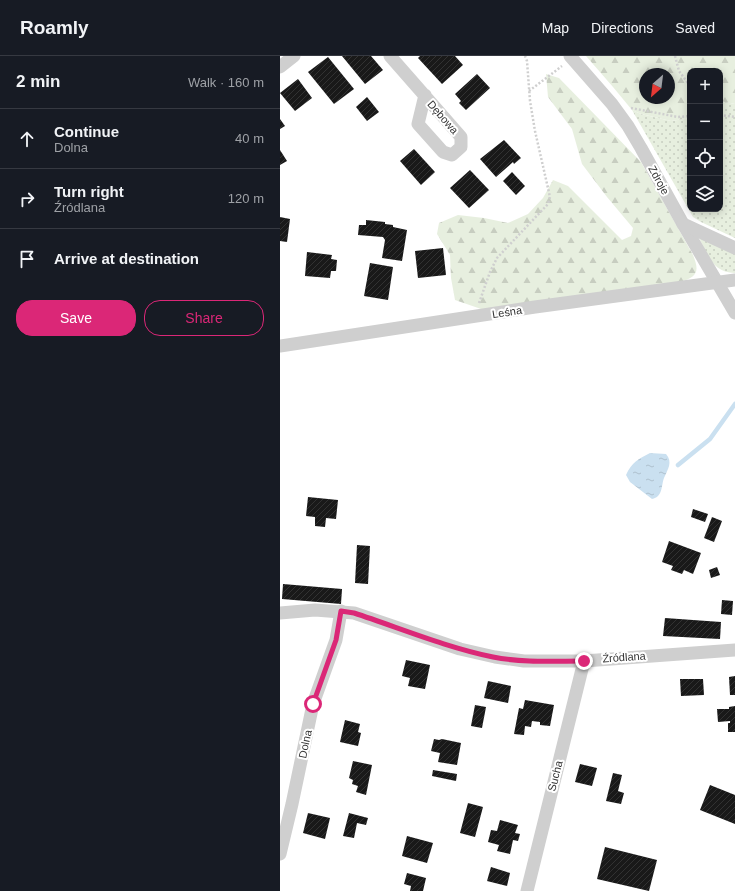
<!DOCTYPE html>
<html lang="en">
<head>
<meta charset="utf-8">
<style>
  :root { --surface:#171b24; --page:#20242c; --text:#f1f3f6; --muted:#9ea1a6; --line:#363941; --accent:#db2777 }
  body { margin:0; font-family:Arial,sans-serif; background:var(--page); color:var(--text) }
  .controls { position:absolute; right:12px; top:12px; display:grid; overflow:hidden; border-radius:8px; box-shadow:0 2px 10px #0003 }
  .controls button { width:36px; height:36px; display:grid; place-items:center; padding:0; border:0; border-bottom:1px solid var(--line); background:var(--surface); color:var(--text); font:20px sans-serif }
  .compass { position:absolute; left:359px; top:12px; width:36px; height:36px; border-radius:50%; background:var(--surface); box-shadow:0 2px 10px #0003; rotate:208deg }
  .stop { position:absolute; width:12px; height:12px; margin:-9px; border:3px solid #db2777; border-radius:50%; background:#fff }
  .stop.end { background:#db2777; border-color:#fff; box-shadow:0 1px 4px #0008 }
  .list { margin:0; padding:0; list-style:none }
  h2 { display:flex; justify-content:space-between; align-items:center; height:52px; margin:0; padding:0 16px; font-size:17px }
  h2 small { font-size:13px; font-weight:400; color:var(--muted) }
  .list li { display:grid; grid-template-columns:26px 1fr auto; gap:12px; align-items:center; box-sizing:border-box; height:60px; padding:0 16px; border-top:1px solid var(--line) }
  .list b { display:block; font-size:15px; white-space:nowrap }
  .list p { margin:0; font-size:13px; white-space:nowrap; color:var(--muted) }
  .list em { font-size:13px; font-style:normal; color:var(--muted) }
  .actions { display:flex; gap:8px; padding:12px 16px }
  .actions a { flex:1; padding:9px 0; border:1px solid var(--accent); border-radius:16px; text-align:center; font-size:14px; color:var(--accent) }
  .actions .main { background:var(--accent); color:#fff }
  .icon { flex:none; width:22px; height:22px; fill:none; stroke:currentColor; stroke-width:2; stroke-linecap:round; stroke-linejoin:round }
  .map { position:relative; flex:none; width:455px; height:835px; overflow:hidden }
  header { display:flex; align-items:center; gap:24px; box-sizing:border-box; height:56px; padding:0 20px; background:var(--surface); border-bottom:1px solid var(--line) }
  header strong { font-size:19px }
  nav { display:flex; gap:22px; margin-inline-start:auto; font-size:14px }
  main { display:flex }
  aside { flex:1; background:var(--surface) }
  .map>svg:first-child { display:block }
  .green { fill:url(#green-dots) }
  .forest { fill:url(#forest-firs); fill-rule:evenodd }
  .water { fill:url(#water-ripples) }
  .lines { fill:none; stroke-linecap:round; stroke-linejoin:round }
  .stream { stroke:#cae0f0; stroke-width:4.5 }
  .building { fill:url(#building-hatch) }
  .path { stroke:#cfcfcf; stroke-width:2.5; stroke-dasharray:2 2; stroke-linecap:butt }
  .street { stroke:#cfcfcf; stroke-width:13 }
  .route { stroke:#db2777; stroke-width:5 }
  .labels { text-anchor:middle; stroke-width:4; stroke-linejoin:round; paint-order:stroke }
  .street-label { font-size:11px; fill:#323232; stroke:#fff }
</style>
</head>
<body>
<header>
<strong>Roamly</strong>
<nav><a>Map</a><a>Directions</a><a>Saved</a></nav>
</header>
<main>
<aside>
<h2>2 min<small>Walk · 160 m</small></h2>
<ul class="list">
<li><svg class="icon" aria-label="ahead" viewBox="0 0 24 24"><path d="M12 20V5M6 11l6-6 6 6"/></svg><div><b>Continue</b><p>Dolna</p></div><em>40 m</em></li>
<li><svg class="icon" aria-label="right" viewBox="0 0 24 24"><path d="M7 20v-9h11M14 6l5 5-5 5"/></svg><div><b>Turn right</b><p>Źródlana</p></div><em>120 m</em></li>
<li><svg class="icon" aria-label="arrive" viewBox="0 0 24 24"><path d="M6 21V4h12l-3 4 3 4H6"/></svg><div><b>Arrive at destination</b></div></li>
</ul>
<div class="actions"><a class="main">Save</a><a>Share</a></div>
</aside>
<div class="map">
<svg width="455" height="835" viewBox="0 0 455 835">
  <defs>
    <pattern id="green-dots" width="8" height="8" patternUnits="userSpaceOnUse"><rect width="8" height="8" fill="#e7efdf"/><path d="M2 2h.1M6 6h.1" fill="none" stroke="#c7cdc0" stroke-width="1.8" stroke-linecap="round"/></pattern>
    <pattern id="forest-firs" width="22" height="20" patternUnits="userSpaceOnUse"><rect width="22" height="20" fill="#e7efdf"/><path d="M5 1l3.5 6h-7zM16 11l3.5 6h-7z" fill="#c7cdc0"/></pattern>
    <pattern id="water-ripples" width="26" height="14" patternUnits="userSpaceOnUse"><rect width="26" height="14" fill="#cae0f0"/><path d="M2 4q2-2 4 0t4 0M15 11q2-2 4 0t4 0" fill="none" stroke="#aec1ce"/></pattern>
    <pattern id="building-hatch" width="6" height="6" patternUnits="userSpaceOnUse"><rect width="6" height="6" fill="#191919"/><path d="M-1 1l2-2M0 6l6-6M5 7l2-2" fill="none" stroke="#323232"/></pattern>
  </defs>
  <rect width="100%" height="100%" fill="#fff"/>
  <g class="green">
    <polygon points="440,45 455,48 455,182 421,166 413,161 352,54 361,58 391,65 410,62 410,153 440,153"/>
    <path d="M421 182 455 198V217C434 217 428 200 420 184Z"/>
  </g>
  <g class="forest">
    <path d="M306 0H455V48L440 45V15H410V62L391 65 361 58 352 54 333 31ZM365 18H389V42H365Z"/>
    <path d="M266 18 279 22 361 106 413 199C420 216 417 221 400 226L204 254 175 244 171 222 170 199 157 178 159 167 178 159 204 162 228 167 248 158 263 142 273 124 288 130 342 184 351 180 353 172 327 141 302 108 292 73 268 41Z"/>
  </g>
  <path class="water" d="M370 397 386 398C393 406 388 413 384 422 381 430 383 441 372 443L350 426 346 419C352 406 358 403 370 397Z"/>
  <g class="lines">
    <polyline class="stream" points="398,409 430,383 455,348"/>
  </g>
  <g class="building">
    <polygon points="62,0 91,0 103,14 85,28"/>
    <polygon points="140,0 175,0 183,9 162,28 138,2"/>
    <polygon points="48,1 74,33 54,48 28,16"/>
    <polygon points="197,18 210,32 186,54 179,47 181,45 175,38"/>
    <polygon points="18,23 32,42 15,55 0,37"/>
    <polygon points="87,41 99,56 87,65 76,51"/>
    <polygon points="0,63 5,70 0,73"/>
    <polygon points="224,84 241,102 234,108 233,106 216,121 200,103"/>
    <polygon points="134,93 155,116 141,129 120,105"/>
    <polygon points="0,94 7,105 0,109"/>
    <polygon points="190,114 209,134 189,152 170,132"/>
    <polygon points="232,116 245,130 236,139 223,125"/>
    <polygon points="0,161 10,163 7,186 0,185"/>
    <polygon points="86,164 105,166 105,168 113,169 113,171 127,174 122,205 102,202 105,184 103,181 78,179 79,169 86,169"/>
    <polygon points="163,192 166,219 138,222 135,195"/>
    <polygon points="27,196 52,199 51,203 57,204 56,215 51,215 50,222 25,220"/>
    <polygon points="90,207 113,211 108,244 84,240"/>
    <polygon points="28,441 58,444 56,463 46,462 45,471 35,470 35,461 26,460"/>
    <polygon points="413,453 428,458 425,466 411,461"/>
    <polygon points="432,461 442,465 434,486 424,482"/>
    <polygon points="389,485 421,497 413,518 404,514 402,518 391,514 393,510 382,506"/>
    <polygon points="77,489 90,490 88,528 75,527"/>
    <polygon points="437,511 440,519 431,522 429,514"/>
    <polygon points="3,528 62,533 61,548 2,543"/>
    <polygon points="442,544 453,545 452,559 441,558"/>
    <polygon points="385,562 441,566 440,583 383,580"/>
    <polygon points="126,604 150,609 145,633 128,630 130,622 122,620"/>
    <polygon points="455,620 455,639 450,639 449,621"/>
    <polygon points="400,623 423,623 424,639 401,640"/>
    <polygon points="208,625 231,630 228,647 204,642"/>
    <polygon points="245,644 274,649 270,670 260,669 260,666 252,665 251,671 245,670 244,679 234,678 239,652 243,653"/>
    <polygon points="195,649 206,651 202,672 191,670"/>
    <polygon points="455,650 455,676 448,676 448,667 450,667 450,665 438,666 437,653 449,653 449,651"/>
    <polygon points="65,664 80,668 78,676 81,677 78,690 60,686"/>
    <polygon points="154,683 159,684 162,683 181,687 177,709 158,706 160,697 151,695"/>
    <polygon points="73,705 92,709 86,739 76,736 78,730 72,728 73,724 69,722"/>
    <polygon points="300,708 317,712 312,730 295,726"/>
    <polygon points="153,714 177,718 176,725 152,720"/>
    <polygon points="333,717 342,719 338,735 344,737 341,748 326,745"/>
    <polygon points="430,729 455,739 455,768 420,754"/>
    <polygon points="188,747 203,751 195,781 180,777"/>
    <polygon points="28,757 50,762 45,783 23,777"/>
    <polygon points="69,757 88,762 86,769 77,767 74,782 63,780"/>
    <polygon points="220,764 238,769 235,777 240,778 238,785 233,784 230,798 217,795 219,789 208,786 211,774 217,775"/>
    <polygon points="127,780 153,787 147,807 122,800"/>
    <polygon points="325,791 377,804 369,835 317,823"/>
    <polygon points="211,811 230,817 227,830 207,825"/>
    <polygon points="127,817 146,822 143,835 130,835 131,830 124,828"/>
  </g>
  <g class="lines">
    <g class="path">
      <polyline points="395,0 399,15 410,30"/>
      <polyline points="249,35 282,10"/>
      <polyline points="351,52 398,61 410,60"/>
      <polyline points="440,59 455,61"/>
      <polyline points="199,247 210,216 217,202 268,148 270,141 255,75 250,45 247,5 245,0"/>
    </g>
    <g class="street">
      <polyline points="110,0 181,81 181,91 172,99 163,96 138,68 145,39"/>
      <polyline points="290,0 332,48 348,70 361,92 403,168 455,257"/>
      <polyline points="0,11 14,0"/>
      <polyline points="403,168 455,192"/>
      <polyline points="0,290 255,251 455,224"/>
      <polyline points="0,557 35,554 74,557 180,593 215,601 244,605 304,605 455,594"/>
      <polyline points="0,798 12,748 33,648 56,584 61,555"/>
      <polyline points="247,835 304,605"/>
    </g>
  </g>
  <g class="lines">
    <path class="route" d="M33 648 56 584 61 555 74 557C120 572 165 591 213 601 243 607 274 605 304 605"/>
  </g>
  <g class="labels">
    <g class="street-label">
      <text transform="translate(163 61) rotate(49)" y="4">Dębowa</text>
      <text transform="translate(379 124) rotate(61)" y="4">Zdroje</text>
      <text transform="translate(227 256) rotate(-9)" y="4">Leśna</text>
      <text transform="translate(344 601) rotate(-4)" y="4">Źródlana</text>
      <text transform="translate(25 688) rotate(-78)" y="4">Dolna</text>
      <text transform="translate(275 720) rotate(-76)" y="4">Sucha</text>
    </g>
  </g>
</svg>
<div class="controls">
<button>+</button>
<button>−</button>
<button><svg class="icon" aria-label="locate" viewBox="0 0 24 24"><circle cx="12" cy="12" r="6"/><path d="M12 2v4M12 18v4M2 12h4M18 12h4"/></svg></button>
<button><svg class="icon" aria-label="layers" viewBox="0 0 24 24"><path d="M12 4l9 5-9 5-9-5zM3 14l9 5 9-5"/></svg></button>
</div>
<svg class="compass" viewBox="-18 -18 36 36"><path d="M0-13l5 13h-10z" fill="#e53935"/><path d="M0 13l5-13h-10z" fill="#9ea1a6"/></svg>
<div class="stop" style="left:33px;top:648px"></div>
<div class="stop end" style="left:304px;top:605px"></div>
</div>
</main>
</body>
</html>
